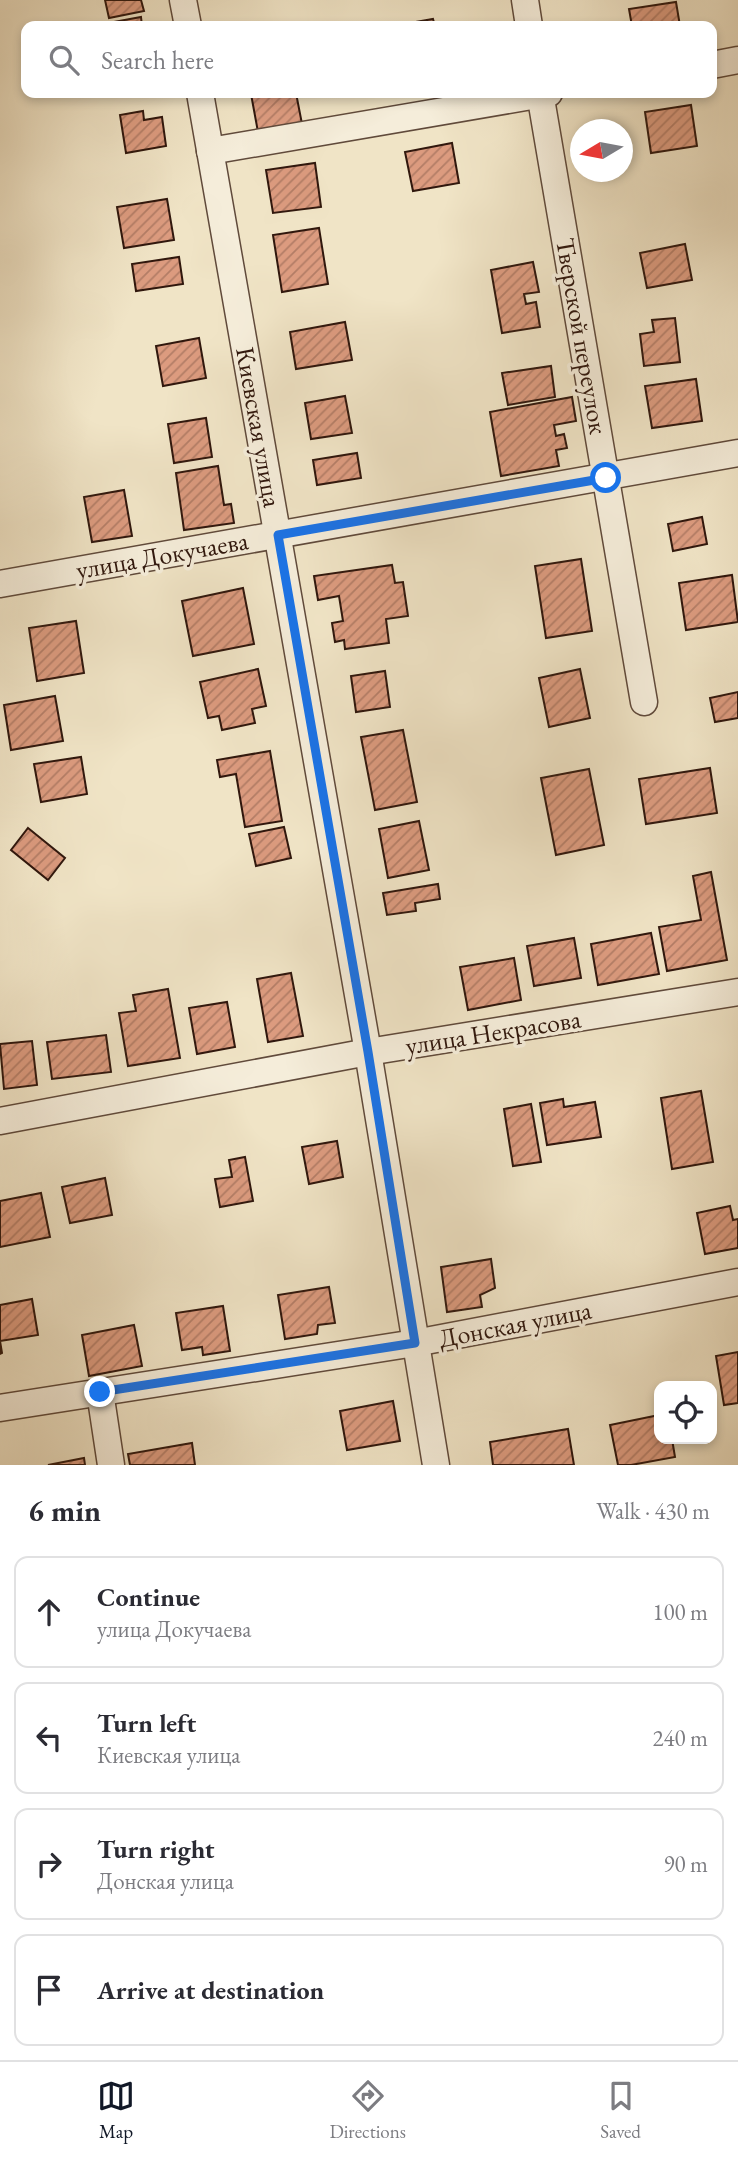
<!DOCTYPE html>
<html lang="en">
<head>
<meta charset="utf-8">
<style>
  :root { --surface:#fff; --page:#f7f7f7; --text:#2b2b33; --muted:#7c7c81; --line:#e1e1e2; --accent:#111827 }
  body { margin:0; font-family:"EB Garamond",serif; background:var(--page); color:var(--text) }
  .controls { position:absolute; right:21px; bottom:21px; display:grid; overflow:hidden; border-radius:14px; box-shadow:0 4px 10px #0003 }
  .controls button { width:63px; height:63px; display:grid; place-items:center; padding:0; border:0; border-bottom:2px solid var(--line); background:var(--surface); color:var(--text); font:35px sans-serif }
  .compass { position:absolute; left:570px; top:119px; width:63px; height:63px; border-radius:50%; background:var(--surface); box-shadow:0 4px 10px #0003; rotate:260deg }
  .stop { position:absolute; width:21px; height:21px; margin:-16px; border:5px solid #1a73e8; border-radius:50%; background:#fff }
  .stop.end { background:#1a73e8; border-color:#fff; box-shadow:0 2px 7px #0008 }
  .list { margin:0; padding:0; list-style:none }
  h2 { display:flex; justify-content:space-between; align-items:center; height:91px; margin:0; padding:0 28px; font-size:30px }
  h2 small { font-size:23px; font-weight:400; color:var(--muted) }
  .list li { display:grid; grid-template-columns:46px 1fr auto; gap:21px; align-items:center; box-sizing:border-box; height:112px; margin:0 14px 14px; padding:0 14px; border:2px solid var(--line); border-radius:14px }
  .list b { display:block; font-size:26px; white-space:nowrap }
  .list p { margin:0; font-size:23px; white-space:nowrap; color:var(--muted) }
  .list em { font-size:23px; font-style:normal; color:var(--muted) }
  .icon { flex:none; width:38px; height:38px; fill:none; stroke:currentColor; stroke-width:2; stroke-linecap:round; stroke-linejoin:round }
  .map { position:relative; flex:none; width:738px; height:1465px; overflow:hidden }
  .search { position:absolute; background:var(--surface); box-shadow:0 4px 10px #0003; left:21px; right:21px; top:21px; height:77px; display:flex; align-items:center; gap:18px; box-sizing:border-box; padding:0 24px; border-radius:14px; color:var(--muted); font-size:26px }
  .sheet { height:595px; background:var(--surface) }
  nav { display:flex; justify-content:space-around; align-items:center; box-sizing:border-box; height:98px; border-top:2px solid var(--line); background:var(--surface); font-size:19px; color:var(--muted) }
  nav a { display:grid; justify-items:center; gap:4px }
  nav .on { color:var(--accent) }
  .map>svg:first-child { display:block }
  .building { fill:url(#building-hatch); stroke:#30170d; stroke-width:2 }
  .lines { fill:none; stroke-linecap:round; stroke-linejoin:round }
  .minor-casing { stroke:#604a3b; stroke-width:29 }
  .minor { stroke:#f5edda; stroke-width:26 }
  .route { stroke:#1a73e8; stroke-width:9 }
  .labels { text-anchor:middle; stroke-width:7; stroke-linejoin:round; paint-order:stroke }
  .street-label { font-size:26px; fill:#30170d; stroke:#f5edda }
</style>
</head>
<body>
<div class="map">
<svg width="738" height="1465" viewBox="0 0 738 1465">
  <defs>
    <pattern id="building-hatch" width="6" height="6" patternUnits="userSpaceOnUse" patternTransform="scale(1.75)"><rect width="6" height="6" fill="#dc9b7f"/><path d="M-1 1l2-2M0 6l6-6M5 7l2-2" fill="none" stroke="#b37d66"/></pattern>
  </defs>
  <rect width="100%" height="100%" fill="#f0e4c6"/>
  <filter id="stains"><feTurbulence type="fractalNoise" baseFrequency=".00286" numOctaves="4"/><feColorMatrix values="0 0 0 0 .2 0 0 0 0 .09 0 0 0 0 .02 0 0 0 .5 -.17"/></filter>
  <radialGradient id="worn" r=".72"><stop offset=".6" stop-color="#630" stop-opacity="0"/><stop offset="1" stop-color="#630" stop-opacity=".3"/></radialGradient>
  <g class="building">
    <polygon points="105,0 141,0 144,11 109,18"/>
    <polygon points="676,2 680,26 632,26 629,9"/>
    <polygon points="141,17 142,26 108,26 108,23"/>
    <polygon points="433,19 435,26 393,26"/>
    <polygon points="256,93 296,93 302,124 258,132 251,94"/>
    <polygon points="691,105 697,146 651,153 645,112"/>
    <polygon points="143,111 144,120 162,117 166,146 126,153 120,115"/>
    <polygon points="452,143 459,183 413,191 405,152"/>
    <polygon points="315,163 321,207 273,213 266,170"/>
    <polygon points="167,199 174,240 124,248 117,207"/>
    <polygon points="319,228 328,284 282,292 273,235"/>
    <polygon points="685,244 692,280 647,288 640,253"/>
    <polygon points="179,257 183,284 136,291 132,264"/>
    <polygon points="533,262 539,292 524,294 526,304 536,302 540,327 502,333 491,270"/>
    <polygon points="675,318 680,362 644,366 640,334 654,332 652,320"/>
    <polygon points="345,322 352,360 296,369 290,332"/>
    <polygon points="199,338 206,378 163,386 156,346"/>
    <polygon points="551,366 555,397 508,405 502,373"/>
    <polygon points="696,379 702,421 652,428 645,386"/>
    <polygon points="345,396 352,433 311,439 305,403"/>
    <polygon points="572,397 576,421 554,425 556,436 564,434 567,448 556,450 559,466 501,476 490,412"/>
    <polygon points="206,418 212,457 174,463 168,424"/>
    <polygon points="357,453 361,478 317,485 313,460"/>
    <polygon points="218,466 224,505 231,504 234,523 184,530 176,473"/>
    <polygon points="124,490 132,536 92,542 84,497"/>
    <polygon points="702,517 707,544 673,551 668,524"/>
    <polygon points="581,559 592,631 546,638 535,566"/>
    <polygon points="392,565 395,583 403,582 408,616 386,619 389,643 345,649 344,640 335,642 332,623 343,621 339,596 318,600 314,576"/>
    <polygon points="732,575 738,622 686,630 679,583"/>
    <polygon points="243,588 254,644 193,656 182,601"/>
    <polygon points="76,621 84,673 37,681 29,628"/>
    <polygon points="258,669 266,706 252,709 255,723 222,730 219,716 208,718 200,682"/>
    <polygon points="580,669 590,718 549,727 539,678"/>
    <polygon points="385,671 390,707 356,712 351,676"/>
    <polygon points="738,692 738,718 715,722 710,698"/>
    <polygon points="55,696 63,741 11,750 4,705"/>
    <polygon points="403,730 417,802 375,810 361,737"/>
    <polygon points="270,751 282,821 245,827 236,774 220,777 217,760"/>
    <polygon points="81,757 87,794 41,802 34,764"/>
    <polygon points="710,768 717,813 646,824 639,779"/>
    <polygon points="589,769 604,845 556,855 541,778"/>
    <polygon points="419,821 429,870 388,878 379,829"/>
    <polygon points="284,827 291,858 256,866 249,834"/>
    <polygon points="28,828 65,858 48,880 11,850"/>
    <polygon points="711,872 727,960 667,971 659,927 701,920 693,876"/>
    <polygon points="438,884 440,899 415,903 416,911 387,915 383,893"/>
    <polygon points="651,933 659,974 598,985 591,944"/>
    <polygon points="574,938 581,978 534,986 527,946"/>
    <polygon points="514,958 521,1000 468,1010 460,967"/>
    <polygon points="291,973 303,1036 268,1042 257,979"/>
    <polygon points="168,989 180,1058 128,1066 119,1013 136,1011 133,995"/>
    <polygon points="227,1002 235,1047 197,1054 189,1008"/>
    <polygon points="106,1035 111,1072 52,1079 47,1042"/>
    <polygon points="32,1041 37,1085 4,1089 0,1044"/>
    <polygon points="701,1091 713,1162 672,1169 661,1098"/>
    <polygon points="563,1099 564,1107 595,1102 601,1137 547,1145 540,1103"/>
    <polygon points="531,1104 541,1162 513,1166 504,1109"/>
    <polygon points="337,1141 343,1177 309,1184 302,1147"/>
    <polygon points="245,1157 253,1201 220,1207 215,1179 232,1177 229,1160"/>
    <polygon points="105,1178 112,1215 70,1223 62,1187"/>
    <polygon points="41,1193 50,1237 0,1247 0,1201"/>
    <polygon points="730,1206 733,1220 738,1219 738,1248 705,1254 697,1213"/>
    <polygon points="491,1259 495,1288 480,1295 482,1307 447,1312 441,1267"/>
    <polygon points="329,1287 335,1323 318,1325 317,1334 285,1339 278,1295"/>
    <polygon points="32,1299 38,1335 0,1341 2,1353 0,1354 0,1305"/>
    <polygon points="223,1306 230,1351 203,1355 202,1347 182,1350 176,1313"/>
    <polygon points="134,1325 142,1366 89,1376 82,1335"/>
    <polygon points="738,1352 738,1403 724,1405 716,1356"/>
    <polygon points="393,1401 400,1441 347,1450 340,1411"/>
    <polygon points="659,1415 659,1439 672,1439 675,1457 631,1465 618,1465 610,1425"/>
    <polygon points="568,1429 574,1465 493,1465 490,1442"/>
    <polygon points="192,1443 195,1465 130,1465 128,1454"/>
    <polygon points="84,1458 85,1465 48,1465"/>
  </g>
  <g class="lines">
    <defs>
      <g id="minor">
        <polyline points="183,0 188,26"/>
        <polyline points="525,0 529,26"/>
        <polyline points="712,65 738,60"/>
        <polyline points="200,93 368,1052 436,1465"/>
        <polyline points="540,93 644,702"/>
        <polyline points="210,151 549,93"/>
        <polyline points="0,584 738,453"/>
        <polyline points="0,1121 368,1052 738,992"/>
        <polyline points="100,1392 111,1465"/>
        <polyline points="0,1408 415,1343 738,1282"/>
      </g>
    </defs>
    <use href="#minor" class="minor-casing"/>
    <use href="#minor" class="minor"/>
  </g>
  <g class="lines">
    <polyline class="route" points="100,1392 415,1343 368,1052 278,535 606,478"/>
  </g>
  <g class="labels">
    <g class="street-label">
      <text transform="translate(582 336) rotate(80)" y="9">Тверской переулок</text>
      <text transform="translate(259 427) rotate(80)" y="9">Киевская улица</text>
      <text transform="translate(162 555) rotate(-10)" y="9">улица Докучаева</text>
      <text transform="translate(493 1032) rotate(-9)" y="9">улица Некрасова</text>
      <text transform="translate(515 1324) rotate(-11)" y="9">Донская улица</text>
    </g>
  </g>
  <rect width="100%" height="100%" filter="url(#stains)"/>
  <rect width="100%" height="100%" fill="url(#worn)"/>
</svg>
<div class="controls">
<button><svg class="icon" aria-label="locate" viewBox="0 0 24 24"><circle cx="12" cy="12" r="6"/><path d="M12 2v4M12 18v4M2 12h4M18 12h4"/></svg></button>
</div>
<svg class="compass" viewBox="-18 -18 36 36"><path d="M0-13l5 13h-10z" fill="#e53935"/><path d="M0 13l5-13h-10z" fill="#7c7c81"/></svg>
<div class="stop" style="left:606px;top:478px"></div>
<div class="stop end" style="left:100px;top:1392px"></div>
<div class="search"><svg class="icon" aria-label="search" viewBox="0 0 24 24"><circle cx="10" cy="10" r="6"/><path d="M15 15l6 6"/></svg>Search here</div>
</div>
<section class="sheet">
<h2>6 min<small>Walk · 430 m</small></h2>
<ul class="list">
<li><svg class="icon" aria-label="ahead" viewBox="0 0 24 24"><path d="M12 20V5M6 11l6-6 6 6"/></svg><div><b>Continue</b><p>улица Докучаева</p></div><em>100 m</em></li>
<li><svg class="icon" aria-label="left" viewBox="0 0 24 24"><path d="M17 20v-9H6M10 6l-5 5 5 5"/></svg><div><b>Turn left</b><p>Киевская улица</p></div><em>240 m</em></li>
<li><svg class="icon" aria-label="right" viewBox="0 0 24 24"><path d="M7 20v-9h11M14 6l5 5-5 5"/></svg><div><b>Turn right</b><p>Донская улица</p></div><em>90 m</em></li>
<li><svg class="icon" aria-label="arrive" viewBox="0 0 24 24"><path d="M6 21V4h12l-3 4 3 4H6"/></svg><div><b>Arrive at destination</b></div></li>
</ul>
</section>
<nav>
<a class="on"><svg class="icon" aria-label="map" viewBox="0 0 24 24"><path d="M3 6l6-2 6 2 6-2v14l-6 2-6-2-6 2zM9 4v14M15 6v14"/></svg>Map</a>
<a><svg class="icon" aria-label="directions" viewBox="0 0 24 24"><path d="M12 3l9 9-9 9-9-9zM9 14v-3h6M13 9l2 2-2 2"/></svg>Directions</a>
<a><svg class="icon" aria-label="saved" viewBox="0 0 24 24"><path d="M7 4h10v16l-5-4-5 4z"/></svg>Saved</a>
</nav>
</body>
</html>
